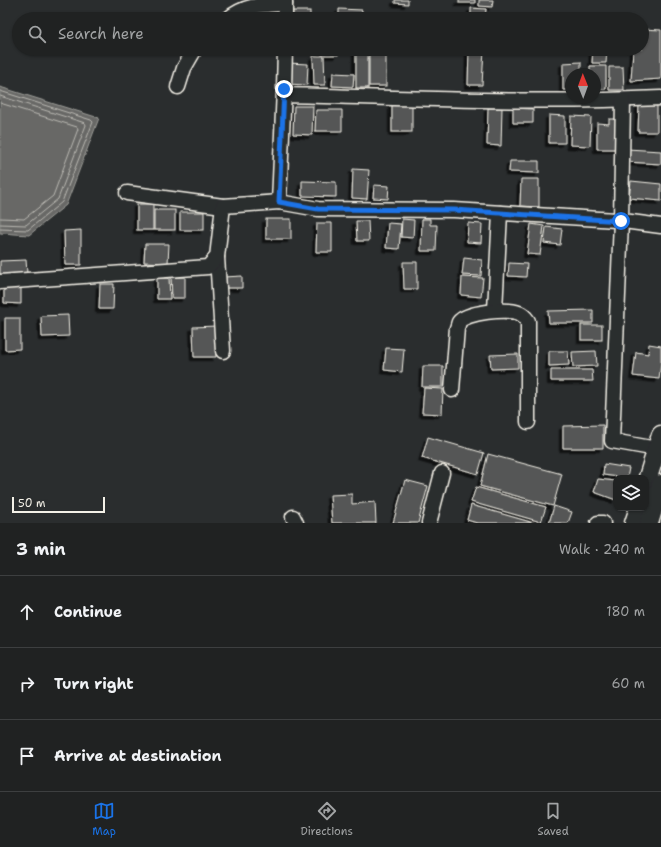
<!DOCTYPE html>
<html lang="en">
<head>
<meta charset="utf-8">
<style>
  :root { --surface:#202222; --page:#2d2f2f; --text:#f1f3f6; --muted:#a2a4a5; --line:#3d3f40; --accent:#1a73e8 }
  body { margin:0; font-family:"Shantell Sans",sans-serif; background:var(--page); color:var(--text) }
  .controls { position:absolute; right:12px; bottom:12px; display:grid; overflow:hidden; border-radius:8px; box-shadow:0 1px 3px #0004 }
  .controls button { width:36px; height:36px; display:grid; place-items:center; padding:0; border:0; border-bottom:1px solid var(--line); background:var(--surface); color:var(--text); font:20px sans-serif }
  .compass { position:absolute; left:565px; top:68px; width:36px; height:36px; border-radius:50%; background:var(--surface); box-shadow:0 1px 3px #0004; rotate:359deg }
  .scale { position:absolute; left:12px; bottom:10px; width:93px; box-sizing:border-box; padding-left:4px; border:2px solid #f4f1e8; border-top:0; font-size:11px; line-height:14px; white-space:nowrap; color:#f4f1e8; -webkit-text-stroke:3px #2a2d2e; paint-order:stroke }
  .stop { position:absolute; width:12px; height:12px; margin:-9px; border:3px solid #1a73e8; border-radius:50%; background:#fff }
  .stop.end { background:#1a73e8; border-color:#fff; box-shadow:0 1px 4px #0008 }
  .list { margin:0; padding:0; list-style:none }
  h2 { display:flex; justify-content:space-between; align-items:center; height:52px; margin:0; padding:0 16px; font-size:17px }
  h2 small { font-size:13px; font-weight:400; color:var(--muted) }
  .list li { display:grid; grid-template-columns:26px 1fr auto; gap:12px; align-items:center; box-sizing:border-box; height:72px; padding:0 16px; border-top:1px solid var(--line) }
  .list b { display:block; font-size:15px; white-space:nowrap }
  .list em { font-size:13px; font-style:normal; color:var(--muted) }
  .icon { flex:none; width:22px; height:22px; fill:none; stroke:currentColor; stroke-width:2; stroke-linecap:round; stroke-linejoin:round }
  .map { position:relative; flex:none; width:661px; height:523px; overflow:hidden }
  .search { position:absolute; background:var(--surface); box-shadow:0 1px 3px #0004; left:12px; right:12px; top:12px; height:44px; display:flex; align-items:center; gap:10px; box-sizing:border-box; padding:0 14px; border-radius:22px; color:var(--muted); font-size:15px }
  .sheet { height:268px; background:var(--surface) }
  nav { display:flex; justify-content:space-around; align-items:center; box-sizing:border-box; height:56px; border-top:1px solid var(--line); background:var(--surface); font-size:11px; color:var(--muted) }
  nav a { display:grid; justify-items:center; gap:2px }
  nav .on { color:var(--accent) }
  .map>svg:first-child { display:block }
  .water { fill:#676866; stroke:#9f9f9a }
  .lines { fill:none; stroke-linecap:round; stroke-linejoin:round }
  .shore { stroke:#bcbab4; stroke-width:1 }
  .building { fill:#555756; stroke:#f4f1e8; filter:url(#shadow) }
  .minor-casing { stroke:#f4f1e8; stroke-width:17 }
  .major-casing { stroke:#f4f1e8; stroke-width:21 }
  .minor { stroke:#2a2d2e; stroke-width:14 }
  .major { stroke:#2a2d2e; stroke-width:18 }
  .route { stroke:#1a73e8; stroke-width:5 }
</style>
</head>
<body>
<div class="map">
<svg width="661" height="523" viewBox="0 0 661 523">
  <defs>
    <filter id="shadow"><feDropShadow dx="-3.5" dy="3.5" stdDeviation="0" flood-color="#0009"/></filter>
  </defs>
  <rect width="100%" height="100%" fill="#2a2d2e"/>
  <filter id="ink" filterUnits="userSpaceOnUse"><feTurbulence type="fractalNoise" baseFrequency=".025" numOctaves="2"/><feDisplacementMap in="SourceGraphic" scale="8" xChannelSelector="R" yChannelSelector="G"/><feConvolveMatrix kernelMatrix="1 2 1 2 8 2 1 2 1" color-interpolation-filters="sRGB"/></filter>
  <g filter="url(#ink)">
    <polygon class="water" points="0,87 99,118 66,205 29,235 0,233"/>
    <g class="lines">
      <g class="shore">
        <polyline points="0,91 91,120 93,122 62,202 28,230 0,229"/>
        <polyline points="0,96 85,123 86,125 58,199 26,225 0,224"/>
        <polyline points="0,103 77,127 78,129 53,196 24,219 0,218"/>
      </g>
    </g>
    <g class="building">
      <polygon points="395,0 408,0 408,4 395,3"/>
      <rect x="459" y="0" width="16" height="3"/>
      <polygon points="479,0 493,0 492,7 479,6"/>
      <polygon points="471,8 486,9 485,19 471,19"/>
      <polygon points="339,9 362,10 362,19 339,19"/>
      <rect x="288" y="11" width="22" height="8"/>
      <polygon points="642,29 661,30 661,79 631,81 633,49 642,49"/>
      <rect x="322" y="49" width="16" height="6"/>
      <rect x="356" y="49" width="12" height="39"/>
      <polygon points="469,49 484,49 482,85 468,85"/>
      <polygon points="593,49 607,49 606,63 592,63"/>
      <rect x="369" y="51" width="17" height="35"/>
      <polygon points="313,56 324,56 325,85 314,85"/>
      <polygon points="581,62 581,74 571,74 571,90 563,90 563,63"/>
      <polygon points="288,63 308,64 307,85 286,84"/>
      <polygon points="590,66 606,66 606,89 595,89 595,74 590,74"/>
      <polygon points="609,67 623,67 624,90 609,90"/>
      <polygon points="333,73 354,74 353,87 332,86"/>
      <rect x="392" y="104" width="20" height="28"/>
      <polygon points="639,104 657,104 657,132 638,132"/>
      <polygon points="294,106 313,106 312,135 293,134"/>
      <polygon points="488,108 502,108 501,146 487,145"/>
      <polygon points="513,108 533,109 533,123 513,123"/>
      <polygon points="316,110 342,110 342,131 315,131"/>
      <polygon points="549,115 565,116 565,143 549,143"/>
      <polygon points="571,116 591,117 590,146 570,145"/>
      <polygon points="609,119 618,119 618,149 597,149 597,123 609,124"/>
      <polygon points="627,149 661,151 661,164 626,162"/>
      <polygon points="510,161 539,161 539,173 509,172"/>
      <polygon points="353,169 369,170 367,199 352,198"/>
      <polygon points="521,179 539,179 539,207 520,206"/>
      <polygon points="302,181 336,182 336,197 302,196"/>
      <polygon points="631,181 661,184 661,201 629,198"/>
      <polygon points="374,185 389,186 388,199 373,198"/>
      <rect x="137" y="204" width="16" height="26"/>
      <rect x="154" y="210" width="21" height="20"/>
      <rect x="180" y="212" width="24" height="18"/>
      <rect x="266" y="219" width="25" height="20"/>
      <polygon points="402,219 414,220 413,238 401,237"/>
      <polygon points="422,219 430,219 430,225 437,225 436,251 421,251"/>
      <polygon points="356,221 368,221 369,241 357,241"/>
      <polygon points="317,223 332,223 332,252 316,252"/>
      <polygon points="388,223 401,224 399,249 386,248"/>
      <polygon points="468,223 482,224 481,243 467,242"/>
      <polygon points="531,224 544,226 540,255 527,254"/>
      <polygon points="546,227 562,229 560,245 544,243"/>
      <polygon points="81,230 81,265 65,265 64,231"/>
      <polygon points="145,244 169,244 168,263 144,262"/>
      <polygon points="464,258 482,260 481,276 462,275"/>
      <polygon points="26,260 27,273 0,275 0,261"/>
      <polygon points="403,262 417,262 417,289 404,289"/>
      <polygon points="509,263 527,264 526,277 508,276"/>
      <polygon points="242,276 242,288 225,288 224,277"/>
      <polygon points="171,277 185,277 185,298 172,298"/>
      <polygon points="462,277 483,278 481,297 461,295"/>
      <polygon points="157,278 169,278 170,299 157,299"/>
      <polygon points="100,284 114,284 113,309 99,309"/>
      <polygon points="4,286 21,286 21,304 4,303"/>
      <polygon points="593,310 593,323 549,323 548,311"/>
      <polygon points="68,315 69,336 42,337 41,316"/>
      <polygon points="5,318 20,318 20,349 5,350"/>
      <rect x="581" y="325" width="21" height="15"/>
      <polygon points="216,326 216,357 194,357 193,327"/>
      <polygon points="649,344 661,346 661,363 659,379 633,376 636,352 648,354"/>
      <polygon points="386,348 404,349 402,372 384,370"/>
      <polygon points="549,351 568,351 569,365 549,366"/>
      <polygon points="596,351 597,366 573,367 572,352"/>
      <polygon points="518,354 518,368 491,369 490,355"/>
      <polygon points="423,366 443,366 443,387 422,387"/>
      <polygon points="551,370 592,370 593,381 551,381"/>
      <polygon points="424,388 443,389 442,414 422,413"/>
      <polygon points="603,425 603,448 563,448 563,426"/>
      <polygon points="428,437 484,453 478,474 422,458"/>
      <polygon points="488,454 562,474 553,506 480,486"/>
      <polygon points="604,464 629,468 627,478 603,475"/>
      <polygon points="598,479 616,481 616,500 594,492"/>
      <polygon points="405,480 428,486 418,523 393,523"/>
      <polygon points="476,487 546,507 541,522 471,502"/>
      <polygon points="352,494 352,504 375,502 376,523 332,523 330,495"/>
      <polygon points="471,505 534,523 477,523 467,520"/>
      <polygon points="554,506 572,512 568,523 549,523"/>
    </g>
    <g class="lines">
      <defs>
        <g id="minor">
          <path d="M228 19C246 4 263 5 285 4"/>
          <polyline points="285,19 285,0"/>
          <polyline points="178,87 184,68 195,49"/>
          <path d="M284 95C409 98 536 104 661 98"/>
          <polyline points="623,100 621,221 612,441 657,449"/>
          <polyline points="127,193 223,206"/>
          <polyline points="279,202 284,89 285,49"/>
          <polyline points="217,257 223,351"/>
          <polyline points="0,282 208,267 217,257 223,206 279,202 318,209 454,210 616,220 661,226"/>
          <polyline points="495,310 500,213"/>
          <path d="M452 390 457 328C458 326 458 324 459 322 466 312 508 308 519 313 524 315 525 317 528 321V422"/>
          <polyline points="293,517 296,523"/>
          <polyline points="429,523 442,473"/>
          <polyline points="598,523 603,523"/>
        </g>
        <g id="major">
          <polyline points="646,484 661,435"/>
          <polyline points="634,523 639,508"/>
          <polyline points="649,523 661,484"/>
        </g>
      </defs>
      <use href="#minor" class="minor-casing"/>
      <use href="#major" class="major-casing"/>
      <use href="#minor" class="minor"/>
      <use href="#major" class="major"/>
    </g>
  </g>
  <g class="lines" filter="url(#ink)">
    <polyline class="route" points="284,89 279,202 318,209 454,210 621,221"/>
  </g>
</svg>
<div class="controls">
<button><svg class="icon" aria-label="layers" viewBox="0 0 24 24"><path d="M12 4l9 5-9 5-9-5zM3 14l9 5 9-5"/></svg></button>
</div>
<svg class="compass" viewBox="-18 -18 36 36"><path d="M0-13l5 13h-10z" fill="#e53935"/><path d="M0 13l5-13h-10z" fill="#a2a4a5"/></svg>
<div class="scale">50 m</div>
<div class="stop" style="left:621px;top:221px"></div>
<div class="stop end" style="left:284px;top:89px"></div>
<div class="search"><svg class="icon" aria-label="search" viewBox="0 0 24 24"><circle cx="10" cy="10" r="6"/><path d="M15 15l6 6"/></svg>Search here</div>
</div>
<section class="sheet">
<h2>3 min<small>Walk · 240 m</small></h2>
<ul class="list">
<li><svg class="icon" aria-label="ahead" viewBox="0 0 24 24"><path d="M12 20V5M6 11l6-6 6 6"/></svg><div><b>Continue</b></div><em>180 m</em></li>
<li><svg class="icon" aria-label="right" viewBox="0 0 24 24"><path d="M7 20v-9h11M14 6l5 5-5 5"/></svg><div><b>Turn right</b></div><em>60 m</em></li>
<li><svg class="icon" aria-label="arrive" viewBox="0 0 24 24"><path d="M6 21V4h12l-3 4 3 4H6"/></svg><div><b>Arrive at destination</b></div></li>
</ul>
</section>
<nav>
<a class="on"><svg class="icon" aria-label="map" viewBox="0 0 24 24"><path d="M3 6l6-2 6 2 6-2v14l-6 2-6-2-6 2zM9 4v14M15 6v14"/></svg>Map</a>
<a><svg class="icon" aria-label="directions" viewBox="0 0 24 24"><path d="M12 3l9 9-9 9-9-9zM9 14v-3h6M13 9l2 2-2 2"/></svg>Directions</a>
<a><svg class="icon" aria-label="saved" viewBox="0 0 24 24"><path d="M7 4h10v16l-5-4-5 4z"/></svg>Saved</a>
</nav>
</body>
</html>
